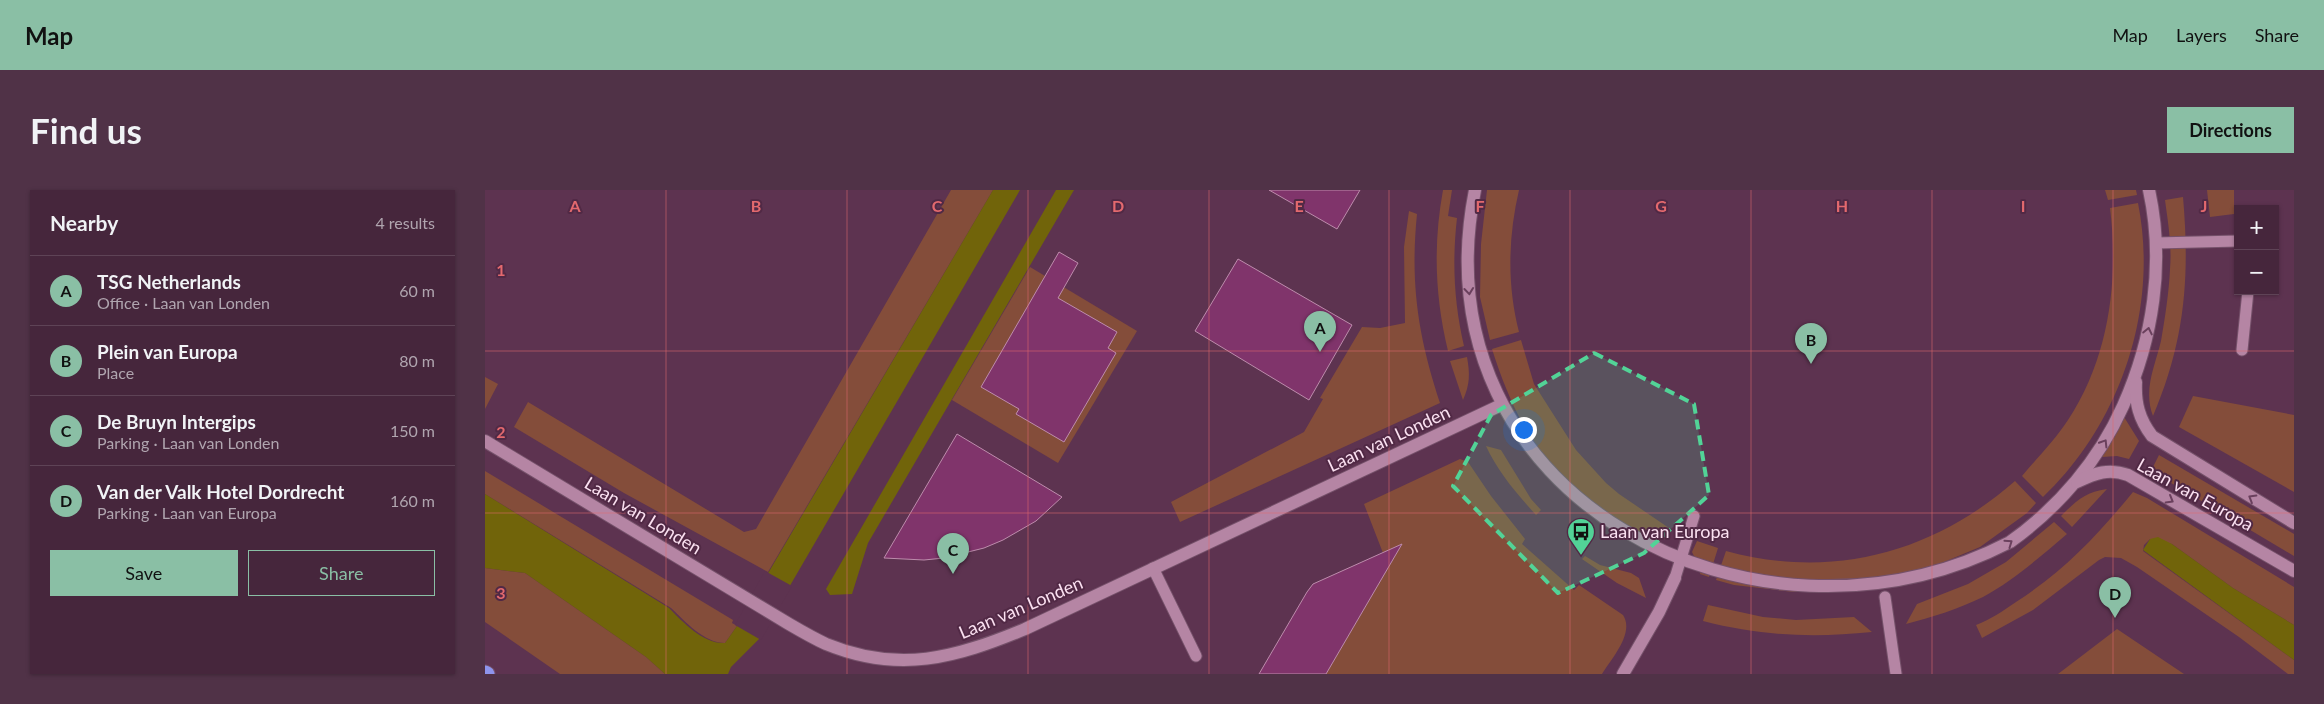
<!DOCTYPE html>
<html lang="en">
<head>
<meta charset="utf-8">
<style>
  :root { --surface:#46263c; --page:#503247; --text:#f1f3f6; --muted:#b0a5af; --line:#5e4356; --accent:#8abfa5 }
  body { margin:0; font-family:Lato,sans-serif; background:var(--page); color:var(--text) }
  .controls { position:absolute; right:15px; top:15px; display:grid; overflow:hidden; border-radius:0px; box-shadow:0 1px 4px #0004 }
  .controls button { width:45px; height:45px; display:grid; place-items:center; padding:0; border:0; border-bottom:1px solid var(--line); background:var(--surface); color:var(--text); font:25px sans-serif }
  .you { position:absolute; left:1038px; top:239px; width:18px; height:18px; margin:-12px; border:4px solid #fff; border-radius:50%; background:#1a73e8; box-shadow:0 0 0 8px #1a73e833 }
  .badge { display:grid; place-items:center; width:32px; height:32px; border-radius:50%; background:var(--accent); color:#111; font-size:16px; font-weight:700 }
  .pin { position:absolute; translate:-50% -41px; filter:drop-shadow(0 1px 2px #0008) }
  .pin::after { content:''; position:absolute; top:26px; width:18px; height:15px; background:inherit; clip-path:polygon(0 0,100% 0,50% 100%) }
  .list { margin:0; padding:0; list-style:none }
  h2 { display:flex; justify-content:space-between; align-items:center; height:65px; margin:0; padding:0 20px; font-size:21px }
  h2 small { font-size:16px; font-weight:400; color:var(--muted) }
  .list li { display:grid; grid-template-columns:32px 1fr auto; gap:15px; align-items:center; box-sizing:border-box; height:70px; padding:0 20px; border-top:1px solid var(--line) }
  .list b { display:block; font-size:19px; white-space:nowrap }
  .list p { margin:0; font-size:16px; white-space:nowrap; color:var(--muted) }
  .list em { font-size:16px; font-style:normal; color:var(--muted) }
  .actions { display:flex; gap:10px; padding:15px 20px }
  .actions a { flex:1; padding:11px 0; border:1px solid var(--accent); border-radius:0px; text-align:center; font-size:18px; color:var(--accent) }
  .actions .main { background:var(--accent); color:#111 }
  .map { position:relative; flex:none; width:1809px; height:484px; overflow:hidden; border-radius:0px }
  header { display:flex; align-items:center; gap:30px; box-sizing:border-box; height:70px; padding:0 25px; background:var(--accent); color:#111 }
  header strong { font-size:24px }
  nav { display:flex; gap:28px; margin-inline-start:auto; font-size:18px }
  .intro { display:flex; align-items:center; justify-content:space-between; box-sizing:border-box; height:120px; padding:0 30px }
  h1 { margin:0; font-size:35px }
  .button { padding:12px 22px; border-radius:0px; background:var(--accent); color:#111; font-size:18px; font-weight:700 }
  main { display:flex; gap:30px; padding:0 30px }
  aside { flex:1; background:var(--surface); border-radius:0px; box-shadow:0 1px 4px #0004 }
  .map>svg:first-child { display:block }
  .green { fill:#844d3a }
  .water { fill:#71640a }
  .pier { fill:#5d3350 }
  .building { fill:#80346b; stroke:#bd8cac }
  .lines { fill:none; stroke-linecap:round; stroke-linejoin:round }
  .service-casing { stroke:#75516a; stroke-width:13 }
  .minor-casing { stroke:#75516a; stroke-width:14 }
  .tertiary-casing { stroke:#75516a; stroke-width:14 }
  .motorway-casing { stroke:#75516a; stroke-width:17 }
  .service { stroke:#b585a4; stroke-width:11 }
  .minor { stroke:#b585a4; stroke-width:12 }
  .tertiary { stroke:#b585a4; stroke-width:12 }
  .motorway { stroke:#8e94ec; stroke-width:15 }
  .oneway { stroke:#6a405d }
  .marked { fill:#52d397; fill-opacity:0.2; stroke:#52d397; stroke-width:4; stroke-dasharray:10 6; stroke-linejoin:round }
  .grid { fill:none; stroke:#e3696e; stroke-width:1; stroke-opacity:0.55 }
  .labels { text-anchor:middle; stroke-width:4; stroke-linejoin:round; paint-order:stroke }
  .street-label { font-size:18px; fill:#fbe1f1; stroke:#512945 }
  .poi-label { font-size:18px; fill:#fbe1f1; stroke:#512945; text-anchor:start }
  .grid-label { font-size:16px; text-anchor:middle; font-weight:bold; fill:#e3696e; stroke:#512945; stroke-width:4; stroke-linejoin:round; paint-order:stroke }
</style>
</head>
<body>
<header>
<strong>Map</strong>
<nav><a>Map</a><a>Layers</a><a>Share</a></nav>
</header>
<div class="intro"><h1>Find us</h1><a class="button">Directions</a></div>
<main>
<aside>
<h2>Nearby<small>4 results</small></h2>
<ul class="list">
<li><span class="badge">A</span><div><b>TSG Netherlands</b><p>Office · Laan van Londen</p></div><em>60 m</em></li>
<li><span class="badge">B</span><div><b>Plein van Europa</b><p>Place</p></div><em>80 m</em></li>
<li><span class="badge">C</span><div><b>De Bruyn Intergips</b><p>Parking · Laan van Londen</p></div><em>150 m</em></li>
<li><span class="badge">D</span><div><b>Van der Valk Hotel Dordrecht</b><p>Parking · Laan van Europa</p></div><em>160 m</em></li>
</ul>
<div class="actions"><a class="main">Save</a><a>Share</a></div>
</aside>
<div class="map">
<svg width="1809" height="484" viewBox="0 0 1809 484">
  <rect width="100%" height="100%" fill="#5d3350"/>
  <g class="green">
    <polygon points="466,0 508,0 283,382 139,303 29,237 43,212 259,342 271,339"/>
    <path d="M958 0H967L963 26 972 28C967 72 969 113 979 156L963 161C950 107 948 55 958 0Z"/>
    <path d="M1002 0H1034C1023 48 1022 95 1034 142L1005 150 995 107 996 54Z"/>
    <polygon points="1620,0 1651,0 1652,5 1623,10"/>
    <polygon points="1722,0 1749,0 1749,24 1725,27"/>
    <path d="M1698 7C1705 87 1700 151 1668 226 1658 200 1670 176 1676 151 1680 128 1684 102 1685 79 1687 55 1683 33 1680 10Z"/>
    <path d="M1653 13C1674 118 1636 233 1558 307L1537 286C1552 268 1570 250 1583 230 1624 168 1634 90 1625 18Z"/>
    <path d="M924 21 932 24C925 94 933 146 955 213L695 332 686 312 819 242 838 209 835 208 877 137 895 138 920 133 919 57Z"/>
    <polygon points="545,77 652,141 573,273 467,210"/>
    <path d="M1036 150 1049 194 1091 260 1121 293 1134 304 1184 338 1179 349 1161 352 1158 357 1145 349C1121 327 1089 302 1067 277 1038 243 1020 200 1007 159Z"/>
    <path d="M982 167C985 184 985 194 978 210L965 171Z"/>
    <polygon points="0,187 13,194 0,219"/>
    <polygon points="1708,206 1809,225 1809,302 1694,237"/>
    <polygon points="1639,227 1654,251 1644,269 1632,266 1617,267"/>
    <path d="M1001 256 1016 260 1046 309 1056 320 1051 325C1032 304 1013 282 1001 256Z"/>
    <polygon points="1674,265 1809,344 1809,366 1666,281"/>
    <path d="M975 269 983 272 1006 306 1040 349 1037 354 1089 400 1094 395 1138 425C1150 443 1126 469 1117 484H841L916 355 898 363 879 314Z"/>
    <path d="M0 281 248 430 247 433 252 436 240 453C219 453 200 431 186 418L0 304Z"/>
    <path d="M1530 291 1551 313 1542 323 1495 357 1406 394 1392 397 1366 401 1309 402 1249 395 1231 390 1241 361C1347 390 1448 363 1530 291Z"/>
    <path d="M1622 299 1587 337 1576 326C1591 311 1600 302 1622 299Z"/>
    <path d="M1648 302 1662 308 1809 397V435L1748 398 1687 354 1665 349 1659 355 1658 361 1669 369 1809 470V484H1803L1754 447 1652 377 1636 368 1620 367 1614 370 1548 420 1497 448 1491 435C1506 429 1518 421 1531 412 1580 380 1611 347 1648 302Z"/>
    <path d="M1569 332 1582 344C1556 366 1528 391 1498 407 1473 419 1448 427 1421 434L1432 414 1483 394 1521 372Z"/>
    <polygon points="1212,351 1233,358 1224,387 1215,384 1216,380 1207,362"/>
    <polygon points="1100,366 1115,375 1146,383 1154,388 1161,408 1132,393 1097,369"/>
    <polygon points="0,378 40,383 161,467 180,484 75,484 0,432"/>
    <path d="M1223 415 1278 427 1311 430 1369 427 1387 442C1328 448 1276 446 1218 431Z"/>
    <polygon points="1632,439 1699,484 1573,484"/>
  </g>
  <g class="water">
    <path d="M508 0H535L274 449 246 477 243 484H180L161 467 40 383 0 378V304L184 418C199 433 218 454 240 453L252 436Z"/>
    <polygon points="571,0 589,0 383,353 367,404 345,405 341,399"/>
    <polygon points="1673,347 1687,354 1748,398 1809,435 1809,470 1658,360 1665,349"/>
  </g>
  <polygon class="pier" points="280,381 307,396 276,450 250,435"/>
  <g class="building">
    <polygon points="784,0 875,0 852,39"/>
    <polygon points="574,62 593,73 573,108 632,142 623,158 631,163 579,252 531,224 534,219 496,197"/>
    <polygon points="753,69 867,135 824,210 710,141"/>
    <polygon points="472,244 577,307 551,331 518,350 499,358 459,368 439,370 399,368"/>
    <polygon points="917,354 841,484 774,484 822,402 828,394"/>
  </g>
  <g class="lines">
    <defs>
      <g id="service">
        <polyline points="1671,53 1753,51"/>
        <polyline points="1757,160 1763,101"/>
        <polyline points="668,378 711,466"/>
        <polyline points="1190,388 1209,326"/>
        <polyline points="1400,407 1411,484"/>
      </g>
      <polyline id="minor" points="1138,484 1174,422 1190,388"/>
      <g id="tertiary">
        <path d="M990 0C929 306 1269 484 1525 352 1574 317 1614 270 1638 216 1668 149 1680 73 1664 0"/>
        <path d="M1651 192C1650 213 1654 229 1667 246L1809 333"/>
        <path d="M0 251 304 434C316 441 328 448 341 454 414 484 470 468 540 439L1014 216"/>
        <path d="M1592 292C1610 283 1624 278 1643 285L1809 381"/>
      </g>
      <polyline id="motorway" points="0,483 2,484"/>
    </defs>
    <use href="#service" class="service-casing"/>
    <use href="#minor" class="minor-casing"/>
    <use href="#tertiary" class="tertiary-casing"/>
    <use href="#motorway" class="motorway-casing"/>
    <use href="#service" class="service"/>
    <use href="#minor" class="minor"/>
    <use href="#tertiary" class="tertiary"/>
    <use href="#motorway" class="motorway"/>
  </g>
  <defs><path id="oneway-chevron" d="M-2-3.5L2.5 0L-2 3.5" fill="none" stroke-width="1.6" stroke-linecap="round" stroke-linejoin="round" transform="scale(1.25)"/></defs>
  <g class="oneway">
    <use href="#oneway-chevron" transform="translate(984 101) rotate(84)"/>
    <use href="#oneway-chevron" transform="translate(1663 141) rotate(-78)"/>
    <use href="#oneway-chevron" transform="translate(1619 253) rotate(-58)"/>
    <use href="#oneway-chevron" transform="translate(1767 308) rotate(-149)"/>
    <use href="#oneway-chevron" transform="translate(1685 310) rotate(30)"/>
    <use href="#oneway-chevron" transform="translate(1524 353) rotate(-35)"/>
  </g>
  <path class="marked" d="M1109 163 1209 214 1224 305 1159 363 1073 403 968 296 1006 225Z"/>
  <path class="grid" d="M181 0V484M362 0V484M543 0V484M724 0V484M904 0V484M1085 0V484M1266 0V484M1447 0V484M1628 0V484M0 161H1809M0 323H1809"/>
  <defs>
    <symbol id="bus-pin" viewBox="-11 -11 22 30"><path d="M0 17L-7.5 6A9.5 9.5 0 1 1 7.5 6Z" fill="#52d397" stroke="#512945"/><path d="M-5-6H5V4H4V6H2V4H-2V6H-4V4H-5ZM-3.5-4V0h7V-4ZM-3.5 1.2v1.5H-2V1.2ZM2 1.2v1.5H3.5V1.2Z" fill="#111"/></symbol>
  </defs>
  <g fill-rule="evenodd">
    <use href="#bus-pin" x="1080" y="326" width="32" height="43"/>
  </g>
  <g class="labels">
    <g class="street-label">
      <text transform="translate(904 249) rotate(-25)" y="6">Laan van Londen</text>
      <text transform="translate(1710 305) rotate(29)" y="6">Laan van Europa</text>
      <text transform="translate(158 326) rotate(31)" y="6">Laan van Londen</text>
      <text transform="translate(536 418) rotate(-23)" y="6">Laan van Londen</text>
    </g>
    <g class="poi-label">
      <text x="1115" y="348">Laan van Europa</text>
    </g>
  </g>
  <g class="grid-label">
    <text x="90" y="22">A</text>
    <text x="271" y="22">B</text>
    <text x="452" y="22">C</text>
    <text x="633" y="22">D</text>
    <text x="814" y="22">E</text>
    <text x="995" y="22">F</text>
    <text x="1176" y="22">G</text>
    <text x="1357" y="22">H</text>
    <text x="1538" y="22">I</text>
    <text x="1719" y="22">J</text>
    <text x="16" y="86">1</text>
    <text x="16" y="248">2</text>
    <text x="16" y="409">3</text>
  </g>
</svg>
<div class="controls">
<button>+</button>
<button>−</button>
</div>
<div class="you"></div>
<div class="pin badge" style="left:835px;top:162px">A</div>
<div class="pin badge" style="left:1326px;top:174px">B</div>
<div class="pin badge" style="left:468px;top:384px">C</div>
<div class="pin badge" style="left:1630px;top:428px">D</div>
</div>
</main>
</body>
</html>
